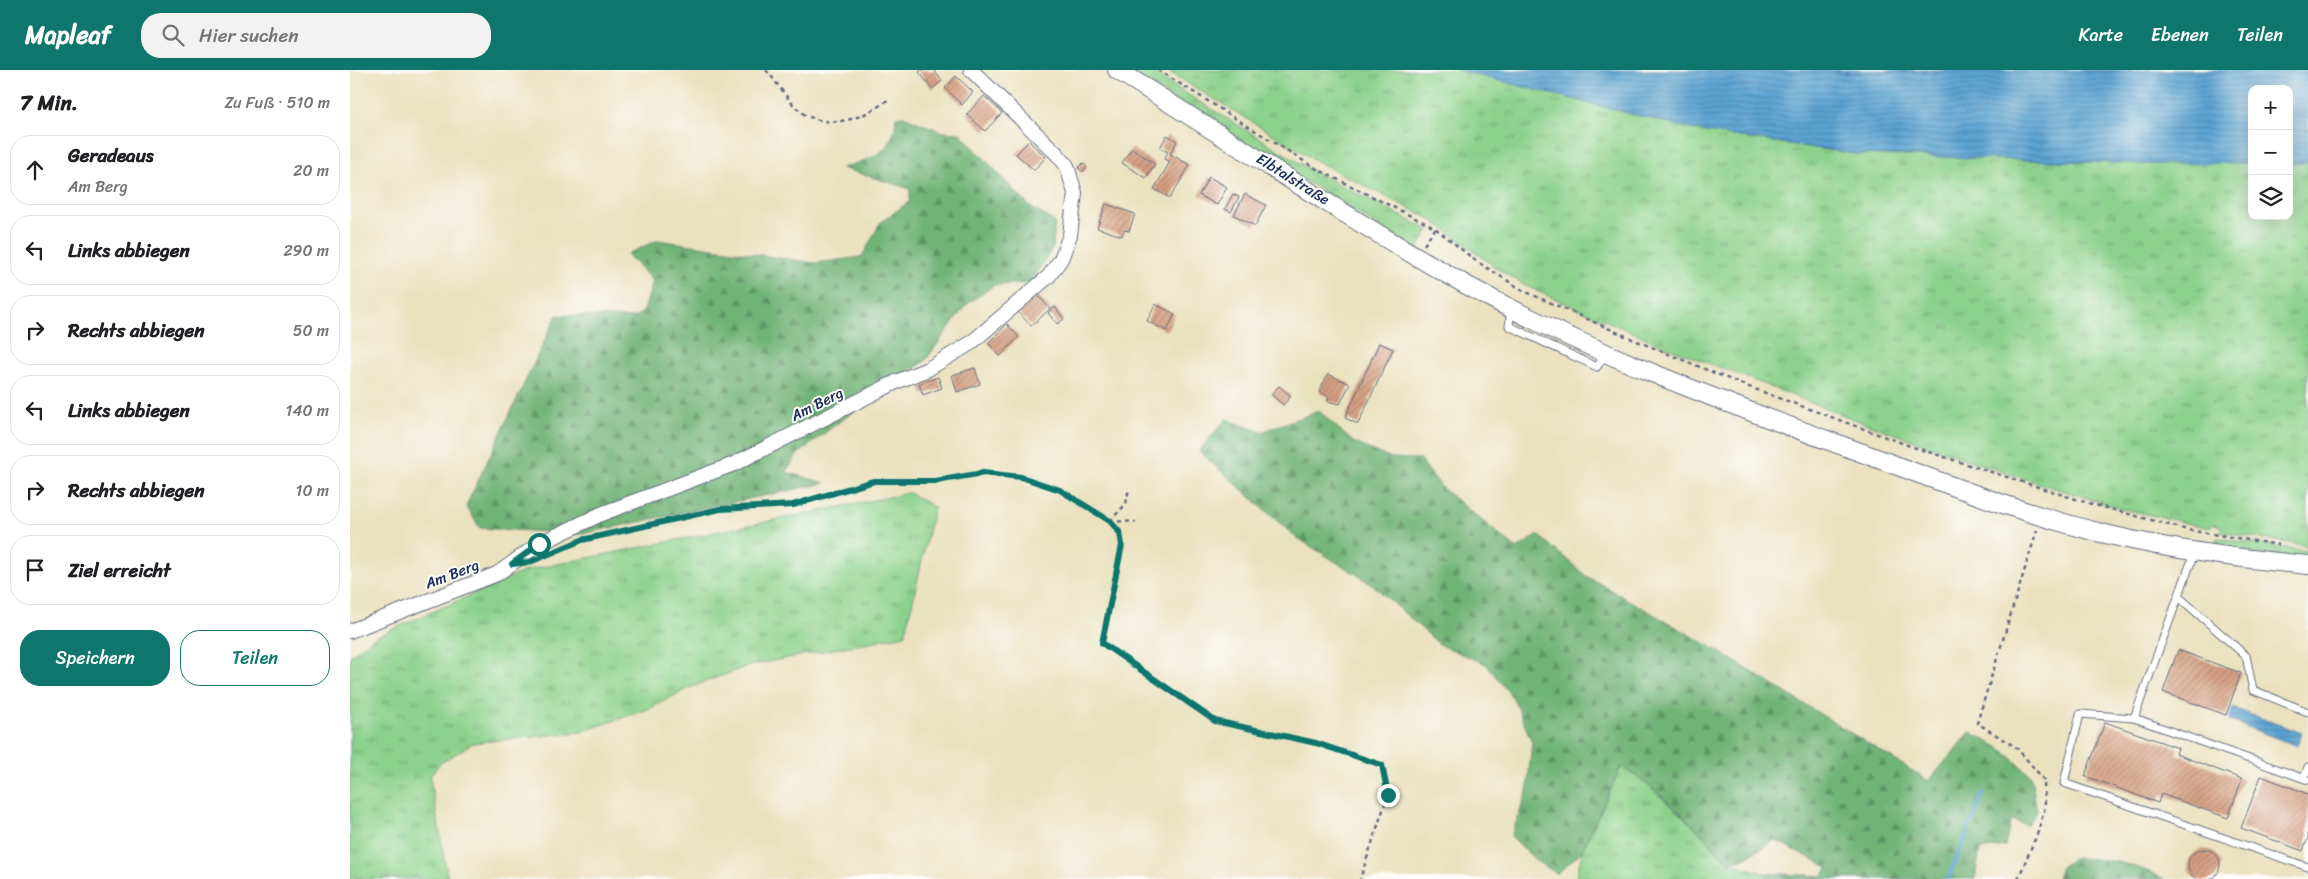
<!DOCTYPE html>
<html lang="de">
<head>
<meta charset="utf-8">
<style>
  :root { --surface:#fff; --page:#f2f2f2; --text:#202124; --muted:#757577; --line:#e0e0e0; --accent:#0f766e }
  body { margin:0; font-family:Sriracha,sans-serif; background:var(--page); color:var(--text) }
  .controls { position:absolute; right:15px; top:15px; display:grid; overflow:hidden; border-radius:10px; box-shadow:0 5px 20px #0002 }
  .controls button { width:45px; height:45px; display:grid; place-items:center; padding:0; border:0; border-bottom:1px solid var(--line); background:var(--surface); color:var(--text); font:25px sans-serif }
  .stop { position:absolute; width:15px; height:15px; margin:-11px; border:4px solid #0f766e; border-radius:50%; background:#fff }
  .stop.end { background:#0f766e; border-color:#fff; box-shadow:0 1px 5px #0008 }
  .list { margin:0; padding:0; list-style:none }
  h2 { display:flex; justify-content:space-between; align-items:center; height:65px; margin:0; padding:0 20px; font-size:21px }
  h2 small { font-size:16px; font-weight:400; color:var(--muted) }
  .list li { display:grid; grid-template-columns:32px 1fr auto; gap:15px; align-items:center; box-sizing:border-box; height:70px; margin:0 10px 10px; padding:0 10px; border:1px solid var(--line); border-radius:20px }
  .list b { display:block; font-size:19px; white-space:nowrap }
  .list p { margin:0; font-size:16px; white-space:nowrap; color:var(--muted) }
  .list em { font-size:16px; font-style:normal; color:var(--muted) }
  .actions { display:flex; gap:10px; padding:15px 20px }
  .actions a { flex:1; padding:11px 0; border:1px solid var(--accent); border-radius:20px; text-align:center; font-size:18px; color:var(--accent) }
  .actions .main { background:var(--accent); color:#fff }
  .icon { flex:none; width:28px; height:28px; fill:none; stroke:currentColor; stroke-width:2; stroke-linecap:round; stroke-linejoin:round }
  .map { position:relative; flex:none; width:1958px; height:809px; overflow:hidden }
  header { display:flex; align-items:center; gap:30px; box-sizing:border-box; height:70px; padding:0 25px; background:var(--accent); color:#fff }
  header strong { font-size:24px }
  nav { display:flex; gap:28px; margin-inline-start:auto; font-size:18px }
  .search { width:350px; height:45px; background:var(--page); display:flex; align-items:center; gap:12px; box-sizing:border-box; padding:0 18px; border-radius:20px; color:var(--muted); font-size:19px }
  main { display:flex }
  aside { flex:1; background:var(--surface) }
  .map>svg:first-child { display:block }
  .grass { fill:url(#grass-tufts); stroke:#538074 }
  .forest { fill:url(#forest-firs); stroke:#46716a }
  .water { fill:url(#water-rules); stroke:#3a6998 }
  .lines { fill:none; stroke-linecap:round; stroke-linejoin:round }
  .stream { stroke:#5aa3d1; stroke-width:4.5 }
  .ferry { stroke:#345d8c; stroke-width:1; stroke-dasharray:6 5; stroke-linecap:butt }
  .building { fill:url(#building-hatch) }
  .service-casing { stroke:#636d80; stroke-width:9 }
  .minor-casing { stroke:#636d80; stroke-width:16 }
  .tertiary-casing { stroke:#636d80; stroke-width:20 }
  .path { stroke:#636d80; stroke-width:2.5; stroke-dasharray:4 4; stroke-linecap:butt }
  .service { stroke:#fff; stroke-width:7 }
  .minor { stroke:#fff; stroke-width:14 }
  .tertiary { stroke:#fff; stroke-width:18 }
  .route { stroke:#0f766e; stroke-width:6 }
  .labels { text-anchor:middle; stroke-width:4; stroke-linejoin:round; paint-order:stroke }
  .street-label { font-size:15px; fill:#1b2f5e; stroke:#fdfcf7 }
</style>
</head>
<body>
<header>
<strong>Mapleaf</strong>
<div class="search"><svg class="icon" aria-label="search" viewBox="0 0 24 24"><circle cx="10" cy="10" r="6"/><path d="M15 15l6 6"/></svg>Hier suchen</div>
<nav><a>Karte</a><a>Ebenen</a><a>Teilen</a></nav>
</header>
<main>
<aside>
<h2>7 Min.<small>Zu Fuß · 510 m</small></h2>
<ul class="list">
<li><svg class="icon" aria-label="ahead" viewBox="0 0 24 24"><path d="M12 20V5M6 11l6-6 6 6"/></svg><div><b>Geradeaus</b><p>Am Berg</p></div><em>20 m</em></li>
<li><svg class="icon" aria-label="left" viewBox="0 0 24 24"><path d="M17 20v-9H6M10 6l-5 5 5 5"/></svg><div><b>Links abbiegen</b></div><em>290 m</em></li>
<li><svg class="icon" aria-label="right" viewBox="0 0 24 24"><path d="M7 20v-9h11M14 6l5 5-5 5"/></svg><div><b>Rechts abbiegen</b></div><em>50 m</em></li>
<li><svg class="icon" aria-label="left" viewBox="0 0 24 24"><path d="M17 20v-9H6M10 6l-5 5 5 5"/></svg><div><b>Links abbiegen</b></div><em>140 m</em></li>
<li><svg class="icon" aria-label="right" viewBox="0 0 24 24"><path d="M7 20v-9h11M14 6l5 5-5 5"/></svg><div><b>Rechts abbiegen</b></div><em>10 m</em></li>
<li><svg class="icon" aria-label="arrive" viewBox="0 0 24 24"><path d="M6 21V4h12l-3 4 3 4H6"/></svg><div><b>Ziel erreicht</b></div></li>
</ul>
<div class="actions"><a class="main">Speichern</a><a>Teilen</a></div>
</aside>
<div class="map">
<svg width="1958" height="809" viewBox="0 0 1958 809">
  <defs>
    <pattern id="grass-tufts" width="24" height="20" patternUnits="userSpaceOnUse" patternTransform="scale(1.25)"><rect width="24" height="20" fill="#8bd18b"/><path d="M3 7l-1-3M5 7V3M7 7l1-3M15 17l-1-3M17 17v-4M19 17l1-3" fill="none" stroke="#71aa75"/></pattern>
    <pattern id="forest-firs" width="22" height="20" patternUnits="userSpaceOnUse" patternTransform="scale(1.25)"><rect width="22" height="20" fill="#70b377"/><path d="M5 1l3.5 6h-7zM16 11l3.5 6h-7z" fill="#5b9265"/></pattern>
    <pattern id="water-rules" width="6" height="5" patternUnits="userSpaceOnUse" patternTransform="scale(1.25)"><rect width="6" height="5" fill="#5aa3d1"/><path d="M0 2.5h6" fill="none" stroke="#4a85ad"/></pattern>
    <pattern id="building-hatch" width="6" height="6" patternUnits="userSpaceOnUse" patternTransform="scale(1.25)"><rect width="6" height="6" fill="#d59d80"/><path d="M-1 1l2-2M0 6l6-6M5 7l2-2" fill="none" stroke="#ac806c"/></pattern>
  </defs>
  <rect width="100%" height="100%" fill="#fdfcf7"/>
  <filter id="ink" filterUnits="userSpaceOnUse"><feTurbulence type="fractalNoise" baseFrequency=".02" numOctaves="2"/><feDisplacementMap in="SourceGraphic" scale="10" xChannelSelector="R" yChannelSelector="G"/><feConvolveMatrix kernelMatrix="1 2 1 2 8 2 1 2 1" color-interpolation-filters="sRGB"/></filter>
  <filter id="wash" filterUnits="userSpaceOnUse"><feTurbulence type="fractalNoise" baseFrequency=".0096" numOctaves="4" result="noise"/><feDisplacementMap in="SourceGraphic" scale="20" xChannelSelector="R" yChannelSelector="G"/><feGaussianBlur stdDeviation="1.12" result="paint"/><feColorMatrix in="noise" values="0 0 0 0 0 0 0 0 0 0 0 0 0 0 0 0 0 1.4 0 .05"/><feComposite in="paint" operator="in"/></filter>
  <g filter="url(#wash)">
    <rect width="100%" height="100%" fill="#eae1bf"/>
    <g class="grass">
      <polygon points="777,0 801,0 814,10 963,101 1079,160 1067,180"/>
      <polygon points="816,0 1107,0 1350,61 1506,84 1798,94 1902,93 1902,146 1939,146 1939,93 1958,93 1958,476 1880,464 1870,461 1872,457 1864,454 1859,458 1773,439 1655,403 1506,350 1319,278 1180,218 1148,199 1082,150 970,93"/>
      <polygon points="559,423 584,437 555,565 398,596 339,618 301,638 231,662 123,673 89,694 80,707 98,809 0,809 0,586 25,567 178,500"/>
      <polygon points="1867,468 1958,481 1958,490 1871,480 1867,473"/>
      <polygon points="1271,697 1293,711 1348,760 1379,793 1414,803 1421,809 1226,809 1232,781"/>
    </g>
    <g class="forest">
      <path d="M553 46 593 62 610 63 680 137 705 152 703 178 680 213 644 215 616 235 575 291 485 355 447 385 436 402 475 413 231 464 130 458 116 436 207 245 284 248 294 241 303 211 277 184 308 170 465 193 512 187 530 153 560 131V119L492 98C523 88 544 84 546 47Z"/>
      <path d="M969 341 1003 372 1039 388 1070 389 1093 419 1167 479 1188 465 1236 506 1358 575 1579 711 1620 662 1650 678 1681 705 1687 741 1677 755 1661 750 1655 776 1630 780 1625 809H1421L1414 803 1472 806 1478 797 1425 770 1397 787 1379 793C1346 758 1312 721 1271 697L1232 781 1207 804 1185 790 1161 766 1177 722 1182 672 1163 628 1136 594 1090 575 1022 514 944 466 849 381 876 349 911 362Z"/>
      <path d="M1725 788C1758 789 1784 793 1814 809H1707L1711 796Z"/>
    </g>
    <g class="water">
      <polygon points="1107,0 1958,0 1958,93 1939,93 1939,19 1902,19 1902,93 1798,94 1507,84 1350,61"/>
      <polygon points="1883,638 1952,663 1947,676 1879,650"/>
    </g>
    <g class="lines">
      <polyline class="stream" points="1598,809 1633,724"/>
      <polyline class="ferry" points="1473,0 1490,3 1634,0"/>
    </g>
    <g id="blocks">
      <g class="building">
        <polygon points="571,0 584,0 592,11 582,19 569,2"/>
        <polygon points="606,6 623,22 612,35 595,18"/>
        <polygon points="634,26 652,43 635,61 617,44"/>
        <polygon points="817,65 827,71 820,84 840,95 820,128 804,119 820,92 814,89 818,82 810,78"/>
        <polygon points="679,71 696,87 684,100 666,84"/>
        <polygon points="782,78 805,94 796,108 772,93"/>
        <polygon points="733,93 737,97 733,102 728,98"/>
        <polygon points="859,107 877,117 867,135 849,125"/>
        <polygon points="883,124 889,127 881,142 875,139"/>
        <polygon points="895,124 916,135 905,156 884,145"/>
        <polygon points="756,134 785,144 779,161 774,160 772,166 747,158"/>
        <polygon points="688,225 700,239 681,256 668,242"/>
        <polygon points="805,234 825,244 817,261 797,251"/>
        <polygon points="705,237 714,249 707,254 698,243"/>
        <polygon points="657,254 669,267 650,286 638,273"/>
        <polygon points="1029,273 1043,279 1008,354 995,348"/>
        <polygon points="625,298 630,314 607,322 602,305"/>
        <polygon points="978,304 1000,314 990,334 977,331 979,327 969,322"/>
        <polygon points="588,307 592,318 573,325 569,314"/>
        <polygon points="929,316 941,326 933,335 921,324"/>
        <polygon points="1828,580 1891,603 1876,645 1813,622"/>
        <polygon points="1755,652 1828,678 1826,684 1892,709 1878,748 1811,724 1808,733 1735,706"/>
        <polygon points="1911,706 1958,724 1958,768 1953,781 1891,758"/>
        <circle cx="1854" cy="795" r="16"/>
      </g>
    </g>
  </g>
  <g filter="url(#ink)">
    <use href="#blocks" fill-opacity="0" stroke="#636d80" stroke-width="1"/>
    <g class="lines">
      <defs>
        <g id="service">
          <polyline points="1161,239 1159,256 1247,297 1255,284"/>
          <polyline points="1845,481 1784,648 1958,710"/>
          <polyline points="1829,527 1896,586 1903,620 1958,642"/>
          <polyline points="1784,648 1730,644 1714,713 1958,797"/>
          <polyline points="1954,708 1958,697"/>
        </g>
        <polyline id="minor" points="0,561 147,504 189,474 251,444 384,394 546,312 578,299 621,273 699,206 711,189 720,165 725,123 717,96 707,84 621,0"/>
        <path id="tertiary" d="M767 0C883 72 998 149 1118 216 1235 280 1359 327 1485 373 1577 406 1668 444 1764 466 1827 481 1893 489 1958 495"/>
      </defs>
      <use href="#service" class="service-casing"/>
      <use href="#minor" class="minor-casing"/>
      <use href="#tertiary" class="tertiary-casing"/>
      <g class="path">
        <path d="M416 0C426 11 442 37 454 44 484 61 515 47 539 29"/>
        <polyline points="808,0 965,98 1085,158 1126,191 1174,221 1287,271 1391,314 1563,377 1738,433 1838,460 1929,475"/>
        <polyline points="1074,175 1085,159"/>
        <polyline points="760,451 776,434 779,418"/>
        <polyline points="760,451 786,452"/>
        <polyline points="231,470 370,439 443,435 524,411 586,411 633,403 671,407 710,420 760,451 770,463 772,475 752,573 865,651 965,673 1032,695 1038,725 1010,809"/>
        <polyline points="1668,809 1688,762 1695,737 1694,710 1667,678 1627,653 1687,460"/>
      </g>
      <use href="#service" class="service"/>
      <use href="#minor" class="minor"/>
      <use href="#tertiary" class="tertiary"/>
    </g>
  </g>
  <g class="lines" filter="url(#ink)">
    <polyline class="route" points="189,474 162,494 180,492 232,470 370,439 443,435 524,411 586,411 633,403 671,407 710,420 760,451 770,463 772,475 752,573 865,651 966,673 1032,695 1038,725"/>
  </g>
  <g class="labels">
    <g class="street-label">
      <text transform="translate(943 109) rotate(32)" y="5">Elbtalstraße</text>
      <text transform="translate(467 334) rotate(-27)" y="5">Am Berg</text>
      <text transform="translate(102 504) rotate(-21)" y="5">Am Berg</text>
    </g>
  </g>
</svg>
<div class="controls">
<button>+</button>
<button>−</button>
<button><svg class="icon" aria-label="layers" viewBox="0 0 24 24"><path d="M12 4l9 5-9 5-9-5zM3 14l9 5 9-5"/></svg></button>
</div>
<div class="stop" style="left:189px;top:474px"></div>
<div class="stop end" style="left:1038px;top:725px"></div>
</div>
</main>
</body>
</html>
